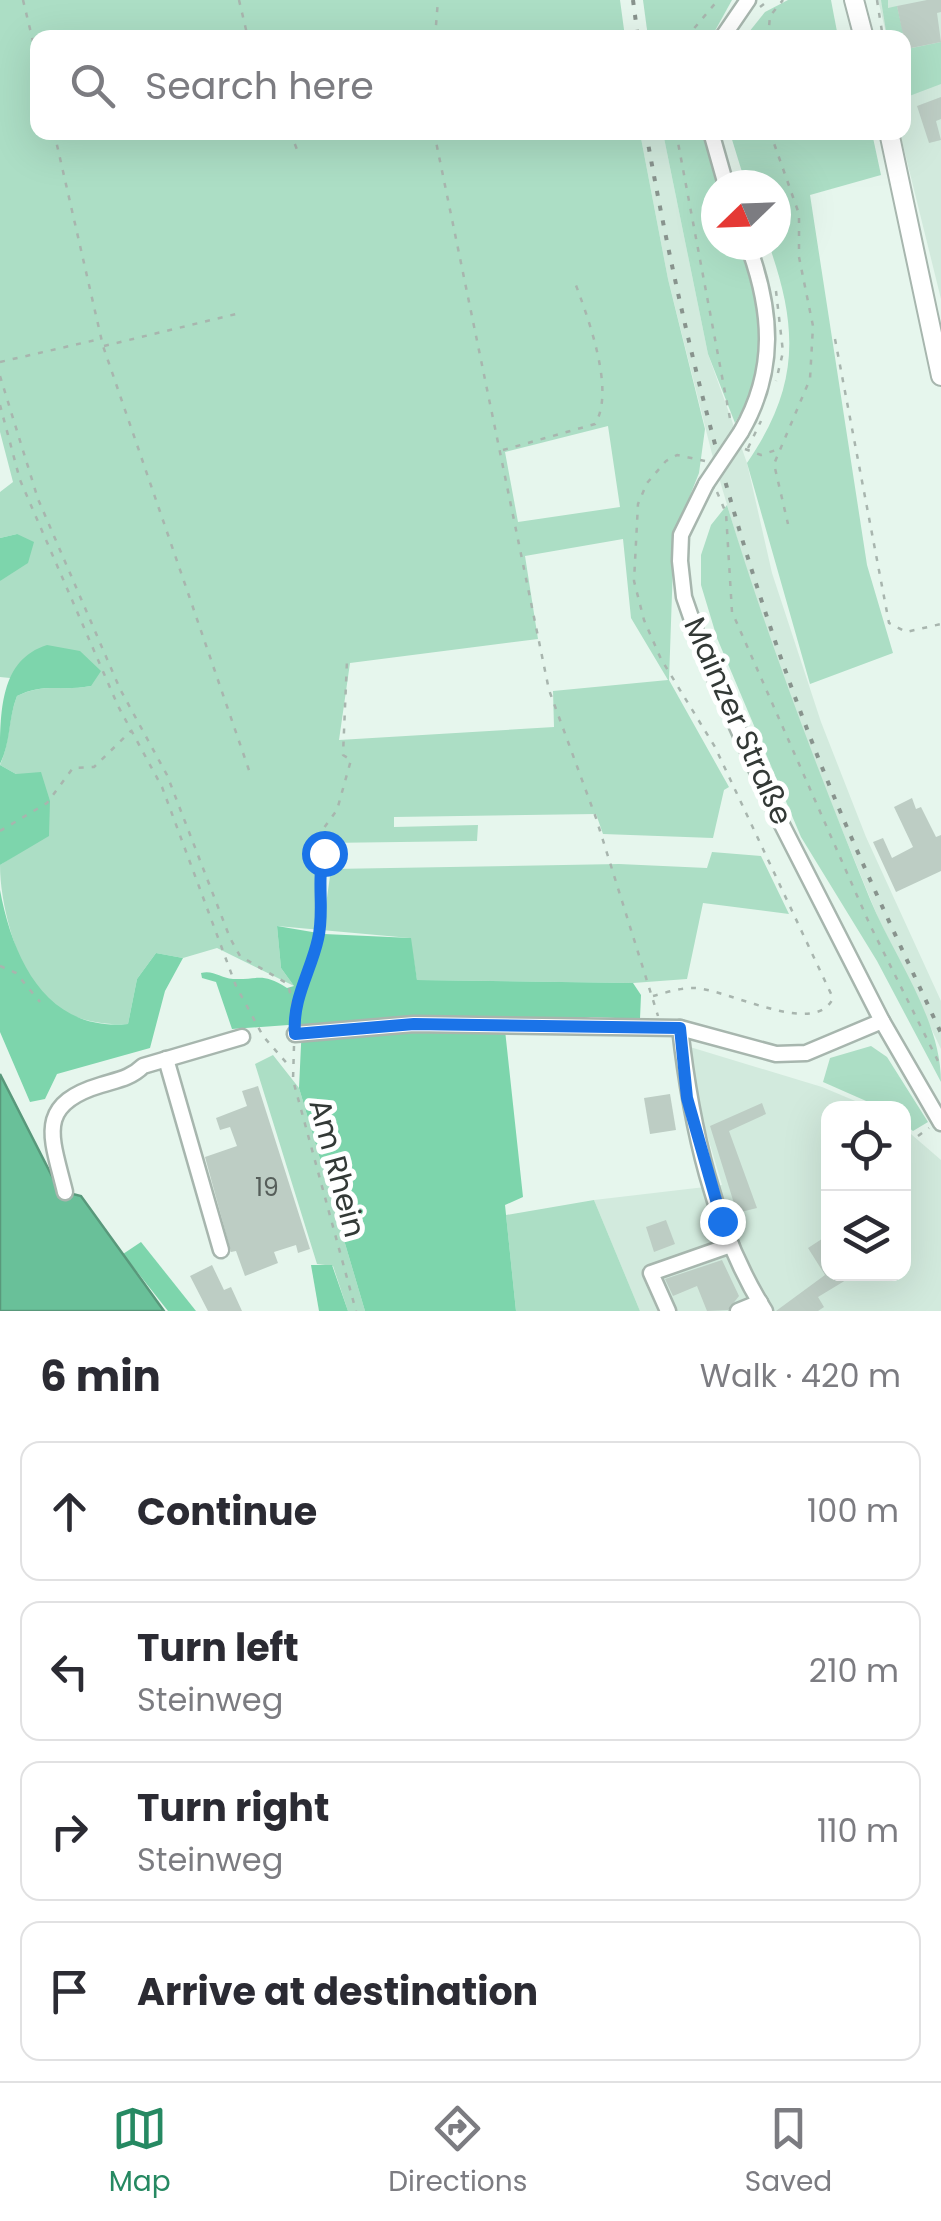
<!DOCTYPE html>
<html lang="en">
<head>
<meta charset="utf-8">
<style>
  :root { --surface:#fff; --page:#f2f2f3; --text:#2b2b33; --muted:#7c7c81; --line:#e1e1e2; --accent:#268962 }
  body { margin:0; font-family:Poppins,sans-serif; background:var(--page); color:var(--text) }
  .controls { position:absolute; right:30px; bottom:30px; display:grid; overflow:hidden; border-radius:20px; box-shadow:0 10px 40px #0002 }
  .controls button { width:90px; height:90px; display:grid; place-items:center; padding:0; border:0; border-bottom:2px solid var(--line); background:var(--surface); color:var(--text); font:50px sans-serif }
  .compass { position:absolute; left:701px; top:170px; width:90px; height:90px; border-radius:50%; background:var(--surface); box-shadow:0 10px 40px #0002; rotate:247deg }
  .stop { position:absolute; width:30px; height:30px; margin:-22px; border:8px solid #1a73e8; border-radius:50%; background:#fff }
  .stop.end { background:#1a73e8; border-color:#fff; box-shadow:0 2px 10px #0008 }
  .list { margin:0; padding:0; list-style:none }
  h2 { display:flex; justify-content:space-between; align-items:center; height:130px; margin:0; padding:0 40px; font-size:42px }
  h2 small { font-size:32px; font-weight:400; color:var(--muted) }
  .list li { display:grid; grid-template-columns:65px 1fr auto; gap:30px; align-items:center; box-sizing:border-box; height:140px; margin:0 20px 20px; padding:0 20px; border:2px solid var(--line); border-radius:20px }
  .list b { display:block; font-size:38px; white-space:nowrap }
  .list p { margin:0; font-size:32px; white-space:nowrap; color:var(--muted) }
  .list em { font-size:32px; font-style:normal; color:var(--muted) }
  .icon { flex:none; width:55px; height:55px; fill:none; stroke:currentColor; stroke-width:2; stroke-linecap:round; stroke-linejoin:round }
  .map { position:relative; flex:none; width:941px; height:1311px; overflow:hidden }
  .search { position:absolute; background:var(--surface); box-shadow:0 10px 40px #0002; left:30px; right:30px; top:30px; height:110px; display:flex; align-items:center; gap:25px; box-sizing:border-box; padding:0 35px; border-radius:20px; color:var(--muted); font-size:38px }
  .sheet { height:770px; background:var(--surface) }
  nav { display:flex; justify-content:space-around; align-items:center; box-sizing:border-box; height:140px; border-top:2px solid var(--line); background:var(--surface); font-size:28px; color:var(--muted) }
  nav a { display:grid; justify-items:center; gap:5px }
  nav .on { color:var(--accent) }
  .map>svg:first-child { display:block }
  .built { fill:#d2eadd }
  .green { fill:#acdec5; fill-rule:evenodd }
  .forest { fill:#7dd5ac }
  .water { fill:#69c099; stroke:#59987b; stroke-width:2.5 }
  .building { fill:#bdcdc4 }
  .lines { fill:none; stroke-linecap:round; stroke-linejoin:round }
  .minor-casing { stroke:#a7b6ae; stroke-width:19 }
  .major-casing { stroke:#a7b6ae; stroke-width:22 }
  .path { stroke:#a8b5ae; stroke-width:2.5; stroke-dasharray:5 8; stroke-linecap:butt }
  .minor { stroke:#fff; stroke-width:14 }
  .major { stroke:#fff; stroke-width:18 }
  .rail { stroke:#88938d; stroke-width:4; stroke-dasharray:5 10; stroke-linecap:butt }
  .minor-bridge-casing { stroke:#a7b6ae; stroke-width:19; stroke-linecap:butt }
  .minor-bridge { stroke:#fff; stroke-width:14 }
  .route { stroke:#1a73e8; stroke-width:12 }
  .labels { text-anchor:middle; stroke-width:10; stroke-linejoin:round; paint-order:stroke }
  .number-label { font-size:25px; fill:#565e5a }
  .street-label { font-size:30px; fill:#333936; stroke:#fff }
</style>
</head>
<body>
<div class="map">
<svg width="941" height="1311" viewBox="0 0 941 1311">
  <rect width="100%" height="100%" fill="#e6f6ed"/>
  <g class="built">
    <polygon points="878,0 941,0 941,299 900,133 904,38 887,37"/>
    <polygon points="640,133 663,133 708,354 747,463 772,573 821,722 866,837 941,1001 941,1049 877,915 800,727 752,589 712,454 668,279"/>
    <polygon points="690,1047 822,1087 872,1108 828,1108 828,1274 904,1274 904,1128 941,1160 941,1311 640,1311 594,1200 722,1185 695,1094"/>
  </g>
  <g class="green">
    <path d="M0 0H620L625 37 38 38V132L640 133 668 279 705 429 699 473 674 536 669 680 729 787 724 790 713 838 603 834 596 814 394 817V827L478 825 477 841 324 843V919L331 869 619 864 707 868 712 852 761 856 789 914 703 903 687 979 633 983 417 980 410 938 277 926 281 968 294 986 217 948 183 958 156 953 137 979 128 1024C99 1026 56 1017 37 990 15 958 0 903 0 865L22 851 16 774 0 765C10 743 8 719 17 696 46 682 60 692 91 686L0 677V581L17 534 0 538V492L13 482 0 432ZM608 426 620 507 518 522 505 452ZM623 539 631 618 668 680 553 691 554 727 339 740 350 663 538 639 525 556Z"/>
    <polygon points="643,0 732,0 711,38 648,37"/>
    <polygon points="788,0 831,0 838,37 745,37 765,12"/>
    <polygon points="881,0 888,0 888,8 897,6 907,49 941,42 941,84 904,98 904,38 887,37"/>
    <path d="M663 133H705L719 185 716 245H742C760 308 772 365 735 423L708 354Z"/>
    <path d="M730 133H872L881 175 810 195 867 565 893 653 810 684 747 463C799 387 799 330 769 245H776V185H746Z"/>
    <path d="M727 505C768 640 817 769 870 899 894 957 941 1019 941 1082L877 961 801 837 717 638 701 585V555L711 525Z"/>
    <polygon points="871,1046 887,1057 928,1122 913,1131 904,1124 904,1108 882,1108 823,1082 830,1058"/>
    <polygon points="273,1055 299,1088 365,1311 348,1311 333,1266 317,1264 255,1064"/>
    <polygon points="594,1200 640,1311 516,1311 506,1215"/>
  </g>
  <g class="forest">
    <polygon points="17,534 34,542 28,563 0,581 0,538"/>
    <path d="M47 645 80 651 101 671 91 686C60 692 45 682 17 696 8 719 11 742 0 764 0 710 0 660 47 645Z"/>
    <polygon points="0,765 16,774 41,772 50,801 49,836 0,865"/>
    <path d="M0 890C13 960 47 1032 128 1024L137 979 156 953 183 958 165 991 150 1048 57 1074 45 1099 30 1102 0 1032Z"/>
    <path d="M277 926 324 934 411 938 417 980 633 983 641 995 640 1019 591 1017 505 1030 523 1197 505 1205 516 1311H365L299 1088 302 1024 232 1029 216 982 202 978 201 973C214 970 220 978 233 979 260 980 261 972 287 988L294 986 281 968Z"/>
    <polygon points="141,1242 196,1311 168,1311 123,1254"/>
    <polygon points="311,1265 332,1265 348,1311 319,1311"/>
  </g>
  <polygon class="water" points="0,1074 54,1180 65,1192 81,1196 164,1311 0,1311"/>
  <g class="building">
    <polygon points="927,0 941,0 941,12 937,13 941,42 906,49 897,6"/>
    <polygon points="941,97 941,119 936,121 941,140 929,143 917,106"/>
    <polygon points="912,798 916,809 921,807 936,837 941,835 941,871 896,892 873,842 883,838 892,858 913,847 894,807"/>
    <polygon points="258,1086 310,1249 298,1253 296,1245 274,1252 278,1263 245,1276 236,1251 231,1252 205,1157 237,1146 230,1127 220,1130 216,1118 247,1106 242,1091"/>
    <polygon points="670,1094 676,1130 650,1134 644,1098"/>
    <polygon points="762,1103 766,1114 729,1131 757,1208 737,1213 710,1126"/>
    <polygon points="666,1220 675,1244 654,1252 646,1227"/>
    <polygon points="828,1235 828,1274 856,1274 818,1297 824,1307 818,1311 776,1311 825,1275 808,1248"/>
    <polygon points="722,1260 739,1296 728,1310 707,1311 697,1286 673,1296 665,1279"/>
    <polygon points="212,1265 224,1290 231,1287 242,1311 208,1311 190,1276"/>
  </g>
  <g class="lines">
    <defs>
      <g id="minor">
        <polyline points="722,38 748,0"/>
        <polyline points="711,132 726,185"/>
        <path d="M741 432C777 370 772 310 748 245"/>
        <polyline points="706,484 681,535 680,561 684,597 702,649 776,813 882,1021 941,1123"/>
        <path d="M680 1028C691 1125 713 1228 765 1311"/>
        <polyline points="295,1034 414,1024 680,1028 776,1054 806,1053 882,1021"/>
        <polyline points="166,1059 221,1250"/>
        <path d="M65 1192C52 1138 34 1105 101 1085 117 1080 131 1078 143 1066L242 1037"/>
        <polyline points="668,1311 651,1273 731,1245"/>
        <polyline points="738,1311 760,1302"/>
      </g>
      <g id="major">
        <polyline points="854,0 864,38"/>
        <polyline points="889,132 941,376"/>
      </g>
    </defs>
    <use href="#minor" class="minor-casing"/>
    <use href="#major" class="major-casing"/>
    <g class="path">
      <polyline points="23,0 38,62"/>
      <polyline points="239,0 248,38"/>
      <polyline points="877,0 883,38"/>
      <polyline points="760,7 769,0"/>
      <polyline points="435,38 438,0"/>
      <polyline points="686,38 718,0"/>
      <polyline points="768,38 770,16 783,0"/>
      <polyline points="54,132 103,346 251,776"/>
      <polyline points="290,132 298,152"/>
      <polyline points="434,132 549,690 596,818 658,1016"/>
      <polyline points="676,132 731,424"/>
      <polyline points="770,132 799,214 799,257 813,326 810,379 774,464 788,524"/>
      <polyline points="776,291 783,352 776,381"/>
      <polyline points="835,339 889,623 906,632 941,624"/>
      <polyline points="104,346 240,313"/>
      <polyline points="0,362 100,339"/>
      <polyline points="0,376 38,499 120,689 167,775 230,938 240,956 288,984 296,1018"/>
      <polyline points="0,405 20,480 118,706 162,787 236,986 263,1036 291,1068"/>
      <polyline points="748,448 761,421"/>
      <polyline points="745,449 761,455 779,449"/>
      <path d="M503 450 595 424C616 390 587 315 574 280"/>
      <polyline points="717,492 726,513 732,612 870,925 941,1067"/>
      <polyline points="0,831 47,803 73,768 94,767 131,731"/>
      <polyline points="0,966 16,973 40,1002"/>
      <path d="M653 996C665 993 679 988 692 988 725 987 815 1039 833 998L715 747 661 659 644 620 634 581 638 504 647 483 666 461 677 455 705 461"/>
      <polyline points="296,1003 318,940 317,878 324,853 321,832 337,810 351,760 343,755 347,660"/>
      <polyline points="294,1046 293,1080 356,1311"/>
      <polyline points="918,1136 929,1128"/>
    </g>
    <use href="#minor" class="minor"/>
    <use href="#major" class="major"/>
    <g class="rail">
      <polyline points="633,0 638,38"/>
      <path d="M646 132C688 369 751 604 846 825 876 895 909 964 941 1033"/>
    </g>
    <defs>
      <polyline id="minor-bridge" points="706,484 741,432"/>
    </defs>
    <use href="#minor-bridge" class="minor-bridge-casing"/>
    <use href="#minor-bridge" class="minor-bridge"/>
  </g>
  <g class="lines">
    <path class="route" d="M324 853C316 882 325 911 318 939 311 971 292 999 295 1034L414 1024 680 1028 687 1098 722 1221"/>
  </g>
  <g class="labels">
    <g class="number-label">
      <text x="267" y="1196">19</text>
    </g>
    <g class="street-label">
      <text transform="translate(738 721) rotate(66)" y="10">Mainzer Straße</text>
      <text transform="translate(337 1168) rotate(75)" y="10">Am Rhein</text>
    </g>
  </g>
</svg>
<div class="controls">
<button><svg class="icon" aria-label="locate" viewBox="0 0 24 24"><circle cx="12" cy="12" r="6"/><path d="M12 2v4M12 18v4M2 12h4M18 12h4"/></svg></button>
<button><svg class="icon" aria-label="layers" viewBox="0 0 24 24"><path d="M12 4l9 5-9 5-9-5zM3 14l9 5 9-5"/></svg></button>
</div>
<svg class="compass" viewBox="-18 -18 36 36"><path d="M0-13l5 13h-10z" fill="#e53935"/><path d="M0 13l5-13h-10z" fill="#7c7c81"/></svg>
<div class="stop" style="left:324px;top:853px"></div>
<div class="stop end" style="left:722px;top:1221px"></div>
<div class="search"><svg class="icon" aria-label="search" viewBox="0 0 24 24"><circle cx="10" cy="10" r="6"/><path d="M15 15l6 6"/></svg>Search here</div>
</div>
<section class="sheet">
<h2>6 min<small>Walk · 420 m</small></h2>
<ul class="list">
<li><svg class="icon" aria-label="ahead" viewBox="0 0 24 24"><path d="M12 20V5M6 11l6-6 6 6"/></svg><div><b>Continue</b></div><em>100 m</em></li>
<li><svg class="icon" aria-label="left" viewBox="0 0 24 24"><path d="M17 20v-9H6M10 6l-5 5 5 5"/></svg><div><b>Turn left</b><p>Steinweg</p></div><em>210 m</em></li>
<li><svg class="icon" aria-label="right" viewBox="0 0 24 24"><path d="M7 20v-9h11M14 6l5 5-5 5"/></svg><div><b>Turn right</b><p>Steinweg</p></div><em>110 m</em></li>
<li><svg class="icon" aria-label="arrive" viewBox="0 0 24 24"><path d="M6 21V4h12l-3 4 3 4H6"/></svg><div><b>Arrive at destination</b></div></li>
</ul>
</section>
<nav>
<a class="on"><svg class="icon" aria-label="map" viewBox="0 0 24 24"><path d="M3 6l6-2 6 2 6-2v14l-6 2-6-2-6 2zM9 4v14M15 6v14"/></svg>Map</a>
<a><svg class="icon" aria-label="directions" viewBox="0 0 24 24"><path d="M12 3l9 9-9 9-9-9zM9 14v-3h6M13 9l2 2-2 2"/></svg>Directions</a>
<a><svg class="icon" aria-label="saved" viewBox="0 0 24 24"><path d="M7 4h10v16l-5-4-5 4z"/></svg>Saved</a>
</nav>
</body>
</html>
